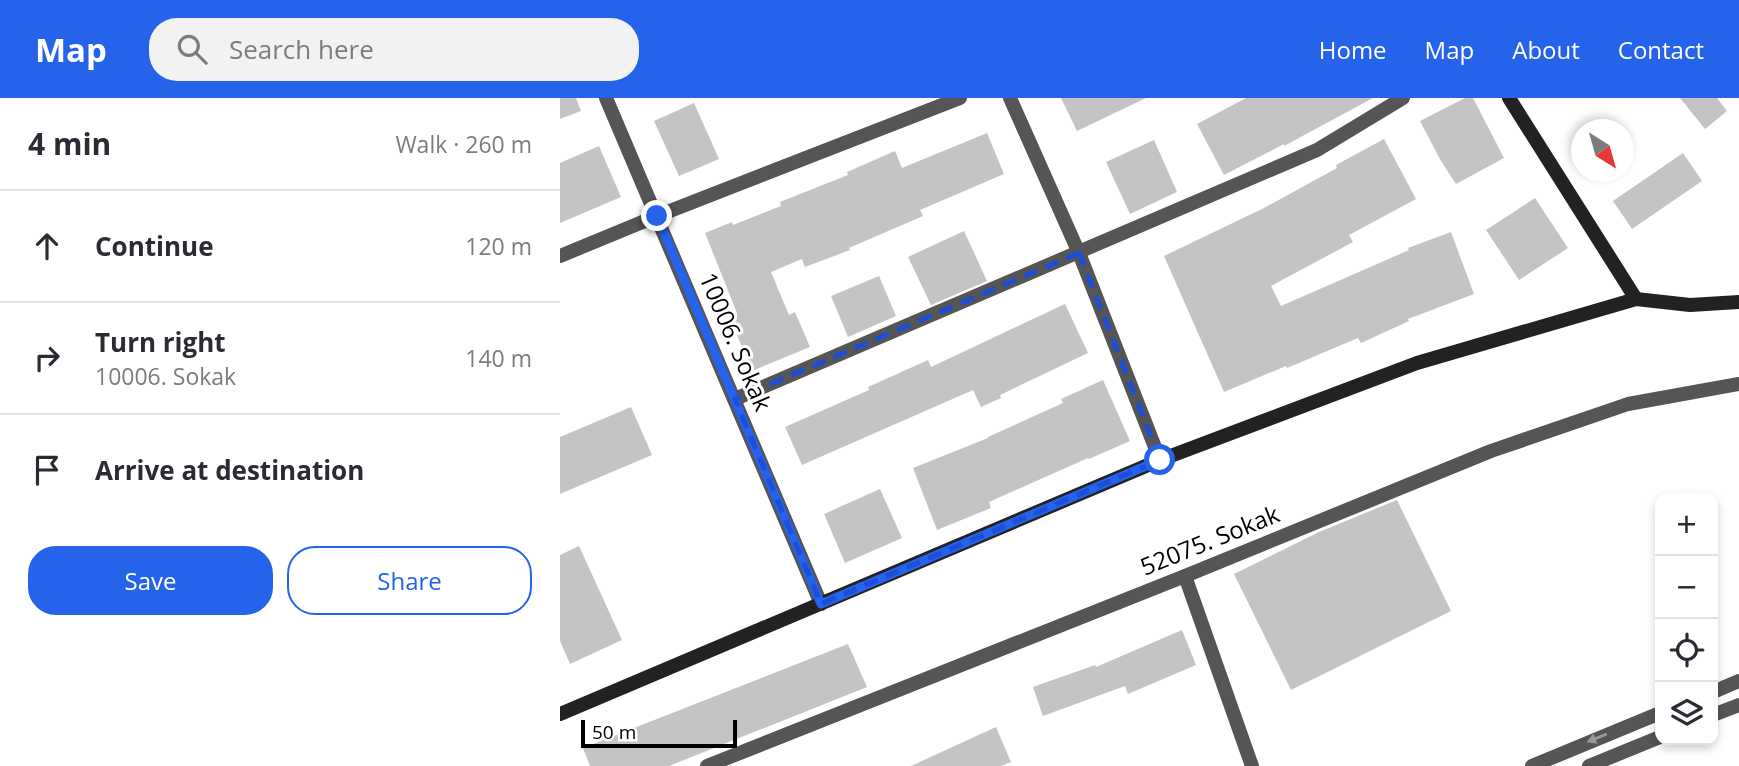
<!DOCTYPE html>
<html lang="en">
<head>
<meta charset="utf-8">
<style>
  :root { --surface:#fff; --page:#f2f2f3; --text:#2b2b33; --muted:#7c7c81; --line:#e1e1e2; --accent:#2563eb }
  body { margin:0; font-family:"Open Sans",sans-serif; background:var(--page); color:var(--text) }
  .controls { position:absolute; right:21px; bottom:21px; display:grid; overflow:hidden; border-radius:14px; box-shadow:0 4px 10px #0003 }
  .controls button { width:63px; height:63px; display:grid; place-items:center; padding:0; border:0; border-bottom:2px solid var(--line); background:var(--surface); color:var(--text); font:35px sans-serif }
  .compass { position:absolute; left:1011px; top:21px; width:63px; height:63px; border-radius:50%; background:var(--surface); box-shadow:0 4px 10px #0003; rotate:143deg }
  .scale { position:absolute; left:21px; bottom:18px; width:156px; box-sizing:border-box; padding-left:7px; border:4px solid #000; border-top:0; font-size:19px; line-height:24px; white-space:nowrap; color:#000; -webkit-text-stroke:5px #fff; paint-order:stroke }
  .stop { position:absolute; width:21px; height:21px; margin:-16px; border:5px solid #2563eb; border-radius:50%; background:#fff }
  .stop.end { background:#2563eb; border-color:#fff; box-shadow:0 2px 7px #0008 }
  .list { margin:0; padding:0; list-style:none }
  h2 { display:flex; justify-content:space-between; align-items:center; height:91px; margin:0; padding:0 28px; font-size:30px }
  h2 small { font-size:23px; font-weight:400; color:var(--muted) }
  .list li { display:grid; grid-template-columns:46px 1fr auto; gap:21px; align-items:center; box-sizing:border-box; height:112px; padding:0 28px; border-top:2px solid var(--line) }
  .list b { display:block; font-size:26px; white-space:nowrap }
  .list p { margin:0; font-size:23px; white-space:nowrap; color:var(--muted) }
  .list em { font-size:23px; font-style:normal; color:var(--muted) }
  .actions { display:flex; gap:14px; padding:21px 28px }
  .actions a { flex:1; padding:16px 0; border:2px solid var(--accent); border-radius:28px; text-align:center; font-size:24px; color:var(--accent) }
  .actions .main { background:var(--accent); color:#fff }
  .icon { flex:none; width:38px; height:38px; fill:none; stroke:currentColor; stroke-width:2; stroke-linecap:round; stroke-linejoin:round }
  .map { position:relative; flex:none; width:1179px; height:668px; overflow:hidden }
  header { display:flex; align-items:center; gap:42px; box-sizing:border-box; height:98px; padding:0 35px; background:var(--accent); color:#fff }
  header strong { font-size:33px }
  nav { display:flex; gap:38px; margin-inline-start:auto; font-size:24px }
  .search { width:490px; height:63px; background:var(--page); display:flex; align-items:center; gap:18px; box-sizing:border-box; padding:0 24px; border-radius:28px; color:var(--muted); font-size:26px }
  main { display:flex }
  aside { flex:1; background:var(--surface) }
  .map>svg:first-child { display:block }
  .building { fill:#c4c4c4 }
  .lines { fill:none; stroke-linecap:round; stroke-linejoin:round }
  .street { stroke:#555; stroke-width:14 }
  .secondary { stroke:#222; stroke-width:14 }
  .oneway { fill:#999 }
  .route { stroke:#2563eb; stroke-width:9 }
  .marked { fill:none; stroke:#1d4ed8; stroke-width:5; stroke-dasharray:14 9; stroke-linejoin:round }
  .labels { text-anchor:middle; stroke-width:6; stroke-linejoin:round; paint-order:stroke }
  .street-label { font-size:24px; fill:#000; stroke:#fff }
</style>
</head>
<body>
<header>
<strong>Map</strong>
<div class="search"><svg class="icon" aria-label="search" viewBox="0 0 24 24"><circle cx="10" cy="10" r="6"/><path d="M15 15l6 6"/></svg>Search here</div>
<nav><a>Home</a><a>Map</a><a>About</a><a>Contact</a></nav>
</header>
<main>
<aside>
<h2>4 min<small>Walk · 260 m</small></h2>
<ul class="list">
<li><svg class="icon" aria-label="ahead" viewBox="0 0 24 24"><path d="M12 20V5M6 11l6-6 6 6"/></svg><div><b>Continue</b></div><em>120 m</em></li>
<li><svg class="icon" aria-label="right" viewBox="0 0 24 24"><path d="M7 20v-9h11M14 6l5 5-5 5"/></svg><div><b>Turn right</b><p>10006. Sokak</p></div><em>140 m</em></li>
<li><svg class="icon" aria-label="arrive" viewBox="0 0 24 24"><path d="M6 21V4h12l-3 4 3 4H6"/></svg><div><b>Arrive at destination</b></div></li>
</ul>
<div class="actions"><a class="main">Save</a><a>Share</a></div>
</aside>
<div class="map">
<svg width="1179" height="668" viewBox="0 0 1179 668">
  <rect width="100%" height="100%" fill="#fff"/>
  <g class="building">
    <polygon points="0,0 16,0 21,13 0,21"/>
    <polygon points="501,0 586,0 517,33"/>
    <polygon points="686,0 813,0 724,48 724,46 664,77 637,26"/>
    <polygon points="905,0 913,0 944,60 896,86 881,63 860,23"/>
    <polygon points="1120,0 1157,0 1167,13 1145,31"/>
    <polygon points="134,5 159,61 119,78 94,23"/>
    <polygon points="427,35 444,76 360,112 363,118 289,150 290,152 245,169 242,161 211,174 229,217 235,214 250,249 192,273 169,218 177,215 145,135 172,124 173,127 221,108 220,104 288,77 287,74 335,53 342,70"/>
    <polygon points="824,41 856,101 789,137 793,144 711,188 721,208 849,152 848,150 891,134 914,196 848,221 849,223 801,245 798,240 727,270 726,268 664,294 604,158 704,110 777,70 776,67"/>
    <polygon points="594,42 617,94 570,116 546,64"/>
    <polygon points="39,48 61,99 0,125 0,65"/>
    <polygon points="1123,55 1142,83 1072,131 1053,103"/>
    <polygon points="975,100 1008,150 959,182 926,132"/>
    <polygon points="404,133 427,183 371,207 348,159"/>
    <polygon points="319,178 336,218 288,239 271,198"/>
    <polygon points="505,206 528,255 440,297 441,300 421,309 413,292 242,367 225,329 309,292 308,289 368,262 371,269"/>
    <polygon points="543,282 570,343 529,361 528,360 429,404 431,410 377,432 353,370 428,340 428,339 503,305 501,301"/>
    <polygon points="71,309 92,357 0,396 0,339"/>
    <polygon points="320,391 342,440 285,465 264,416"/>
    <polygon points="837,402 891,513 731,592 674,476 759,434"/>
    <polygon points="19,448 62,542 10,566 0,543 0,457"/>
    <polygon points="622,532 636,567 568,596 565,588 483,618 473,589 535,567 536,569"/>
    <polygon points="288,546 307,589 109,668 30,668 23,650"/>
    <polygon points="436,629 451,664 441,668 351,668"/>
  </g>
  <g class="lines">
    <g class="street">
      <polyline points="46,0 261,506"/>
      <polyline points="450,0 519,155 600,362"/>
      <polyline points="0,158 97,118 400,0"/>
      <polyline points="175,301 757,52 843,0"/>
      <polyline points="625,478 692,668"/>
      <polyline points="1153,594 1179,583"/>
      <polyline points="1153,617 1179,607"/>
      <polyline points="147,668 625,478 931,353 1068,306 1179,286"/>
      <polyline points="972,668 1100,615"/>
      <polyline points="1029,668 1100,639"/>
    </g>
    <g class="secondary">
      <polyline points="949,0 1076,201"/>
      <polyline points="0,616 600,362 857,265 1076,201 1130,207 1179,204"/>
    </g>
  </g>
  <defs><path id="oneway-solid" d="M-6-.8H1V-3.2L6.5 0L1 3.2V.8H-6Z" transform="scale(1.75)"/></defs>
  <use class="oneway" href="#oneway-solid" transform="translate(1037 640) rotate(158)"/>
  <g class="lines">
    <polyline class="route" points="97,118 261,506 600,362"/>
  </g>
  <path class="marked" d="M519 155 600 362 261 506 175 301Z"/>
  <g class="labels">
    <g class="street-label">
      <text transform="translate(175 244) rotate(67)" y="8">10006. Sokak</text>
      <text transform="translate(650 443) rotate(-22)" y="8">52075. Sokak</text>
    </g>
  </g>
</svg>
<div class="controls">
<button>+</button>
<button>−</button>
<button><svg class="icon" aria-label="locate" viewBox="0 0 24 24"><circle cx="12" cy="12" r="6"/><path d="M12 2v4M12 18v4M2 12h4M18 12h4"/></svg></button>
<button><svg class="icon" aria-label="layers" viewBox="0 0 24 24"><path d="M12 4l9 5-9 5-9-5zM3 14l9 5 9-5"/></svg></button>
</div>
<svg class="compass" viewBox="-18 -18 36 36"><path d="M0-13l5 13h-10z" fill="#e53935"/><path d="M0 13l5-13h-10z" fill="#7c7c81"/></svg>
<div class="scale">50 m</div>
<div class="stop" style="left:600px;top:362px"></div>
<div class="stop end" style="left:97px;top:118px"></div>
</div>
</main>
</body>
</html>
